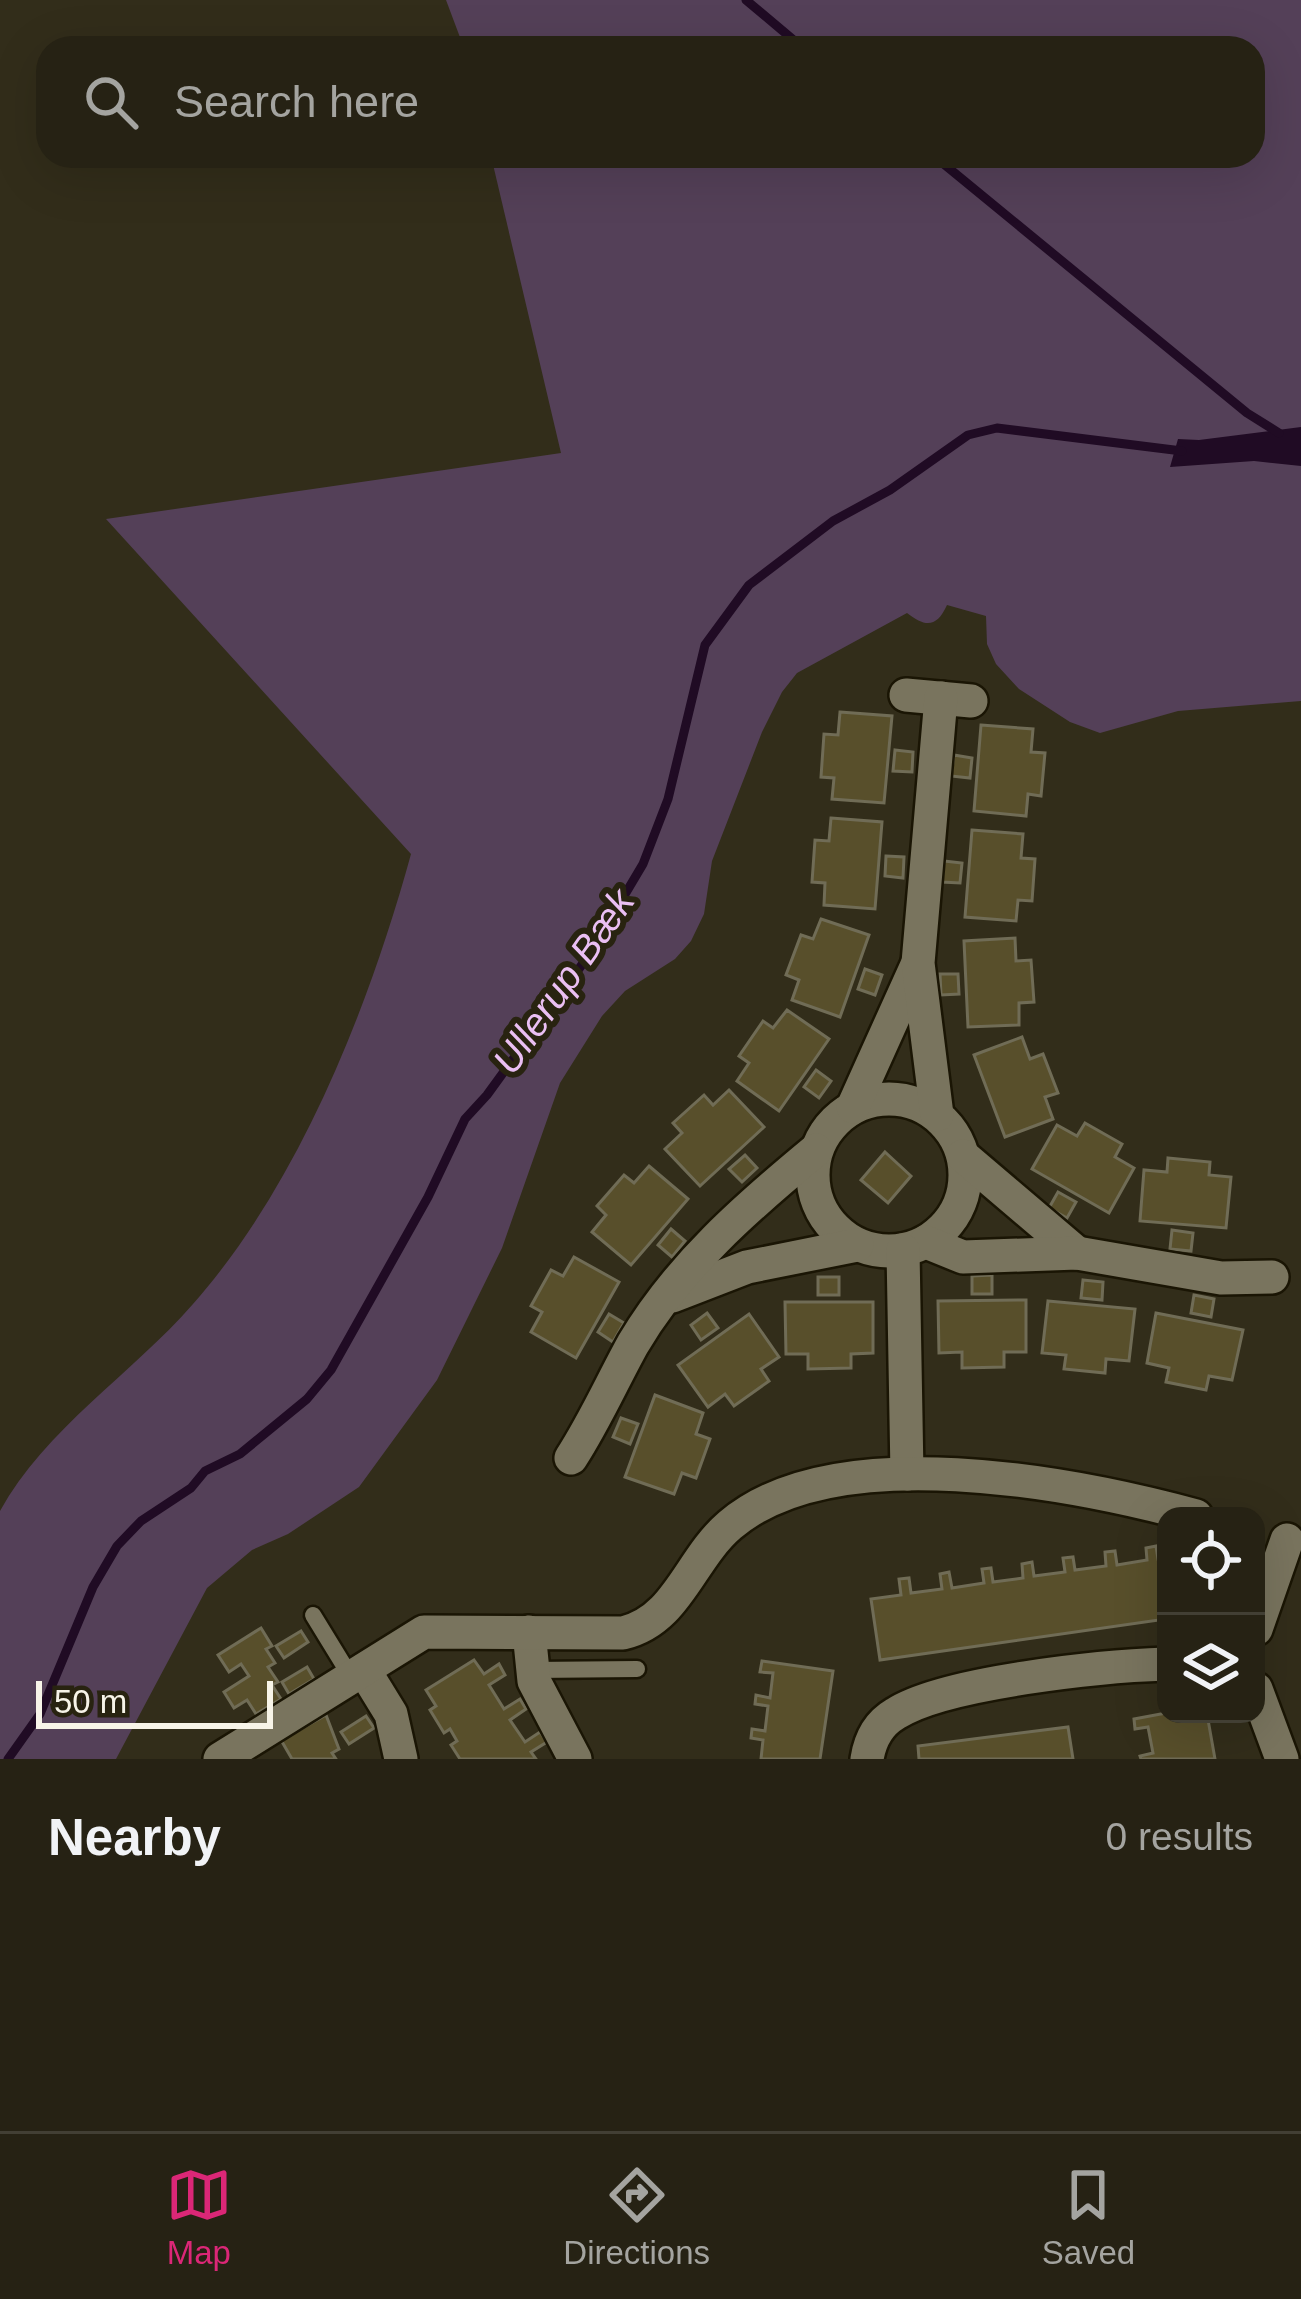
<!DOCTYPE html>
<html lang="en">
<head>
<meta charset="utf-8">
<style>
  :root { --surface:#262214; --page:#322f22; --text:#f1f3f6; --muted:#a4a4a0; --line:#423f34; --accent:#db2777 }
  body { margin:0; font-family:Helvetica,sans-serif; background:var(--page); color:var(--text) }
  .controls { position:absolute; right:36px; bottom:36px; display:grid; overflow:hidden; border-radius:24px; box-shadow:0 12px 48px #0002 }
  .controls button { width:108px; height:108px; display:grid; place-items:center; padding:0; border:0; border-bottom:3px solid var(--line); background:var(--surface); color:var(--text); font:60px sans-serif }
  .scale { position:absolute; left:36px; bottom:30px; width:237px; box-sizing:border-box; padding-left:12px; border:6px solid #f7f4e8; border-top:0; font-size:33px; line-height:42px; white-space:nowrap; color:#f7f4e8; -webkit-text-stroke:9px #282310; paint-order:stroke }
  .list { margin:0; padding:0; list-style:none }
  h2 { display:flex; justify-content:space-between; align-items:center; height:156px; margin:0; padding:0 48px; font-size:51px }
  h2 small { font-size:39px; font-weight:400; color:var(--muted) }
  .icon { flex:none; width:66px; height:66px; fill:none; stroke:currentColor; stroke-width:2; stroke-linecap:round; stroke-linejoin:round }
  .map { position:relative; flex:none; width:1301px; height:1759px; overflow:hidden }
  .search { position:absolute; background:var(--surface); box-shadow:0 12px 48px #0002; left:36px; right:36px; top:36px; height:132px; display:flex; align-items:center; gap:30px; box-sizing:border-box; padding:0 42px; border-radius:36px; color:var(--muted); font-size:45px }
  .sheet { height:372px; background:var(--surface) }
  nav { display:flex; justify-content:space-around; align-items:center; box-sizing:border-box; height:168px; border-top:3px solid var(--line); background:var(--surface); font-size:33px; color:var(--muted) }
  nav a { display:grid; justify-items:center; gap:6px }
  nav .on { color:var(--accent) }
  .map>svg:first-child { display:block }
  .green { fill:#544058 }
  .water { fill:#200b24 }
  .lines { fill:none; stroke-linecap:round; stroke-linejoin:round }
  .stream { stroke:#200b24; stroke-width:9 }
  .building { fill:#584f2b; stroke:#706c56; stroke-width:3 }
  .service-casing { stroke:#1a1504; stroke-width:21 }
  .minor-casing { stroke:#1a1504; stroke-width:38 }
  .service { stroke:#79745e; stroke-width:16 }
  .minor { stroke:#79745e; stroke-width:33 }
  .labels { text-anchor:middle; stroke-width:12; stroke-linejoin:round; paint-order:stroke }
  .water-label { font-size:39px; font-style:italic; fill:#eabff3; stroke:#282310 }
</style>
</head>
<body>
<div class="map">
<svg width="1301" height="1759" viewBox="0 0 1301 1759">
  <rect width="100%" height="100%" fill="#322d1a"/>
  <path class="green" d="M446 0H1301V701L1178 711 1100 733 1070 722 1019 689 996 664 987 644 986 616 947 605C937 627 926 628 907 613L797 673 782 692 762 732 712 861 704 914 691 941 675 959 625 991 602 1016 560 1083 502 1248 437 1380 359 1487 288 1534 252 1550 207 1588 116 1759H0V1511C45 1429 132 1374 193 1304 299 1184 369 1007 411 854L106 519 561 453 491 156H1253V48H464Z"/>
  <polygon class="water" points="1301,427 1301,466 1254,461 1170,467 1178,439 1199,440"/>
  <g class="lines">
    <g class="stream">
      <polyline points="746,0 803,48"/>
      <polyline points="934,156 1247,413 1279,433"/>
      <polyline points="8,1759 40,1714 93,1587 117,1546 141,1521 191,1488 205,1471 240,1454 307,1399 331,1370 428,1197 465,1119 487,1095 589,955 643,864 668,799 705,645 749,585 833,521 890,490 968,435 997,428 1182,451"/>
    </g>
  </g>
  <g class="building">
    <polygon points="840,712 892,716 884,803 832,799 834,778 821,777 824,734 838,735"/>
    <polygon points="981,725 1033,729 1031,752 1045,753 1041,796 1028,794 1026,816 974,811"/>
    <polygon points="895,750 913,752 912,772 893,771"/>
    <polygon points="954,755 972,758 970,778 951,776"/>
    <polygon points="831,818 882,822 875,909 824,905 825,883 812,882 815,840 829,841"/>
    <polygon points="972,830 1023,834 1021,858 1035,859 1032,901 1018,900 1016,921 965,917"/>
    <polygon points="886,856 904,857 903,878 885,876"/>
    <polygon points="944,861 962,863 960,883 942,882"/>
    <polygon points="821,919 869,935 840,1017 792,1000 799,980 786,975 801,935 813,939"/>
    <polygon points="1015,938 1016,961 1031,960 1034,1002 1019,1003 1019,1025 968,1027 964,941"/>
    <polygon points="865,969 882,975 875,995 858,989"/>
    <polygon points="940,974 958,974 959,994 941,995"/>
    <polygon points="787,1010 829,1039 779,1111 737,1081 749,1063 739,1056 763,1021 773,1028"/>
    <polygon points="1022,1037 1030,1059 1043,1054 1058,1093 1045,1097 1053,1119 1005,1137 974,1055"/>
    <polygon points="816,1070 831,1081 819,1098 804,1087"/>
    <polygon points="729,1090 764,1127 700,1186 665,1149 682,1133 673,1123 704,1095 713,1105"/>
    <polygon points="1085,1123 1122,1144 1115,1157 1134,1168 1109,1213 1032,1169 1057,1125 1077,1136"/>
    <polygon points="885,1152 911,1176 888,1203 861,1180"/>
    <polygon points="745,1155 757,1168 742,1182 729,1169"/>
    <polygon points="1168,1158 1210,1162 1209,1175 1231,1177 1226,1228 1140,1221 1144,1170 1167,1172"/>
    <polygon points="649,1166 688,1199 631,1265 592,1232 606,1215 597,1206 624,1175 634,1183"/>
    <polygon points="1058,1192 1076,1202 1067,1218 1049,1208"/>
    <polygon points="671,1229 685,1241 672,1257 658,1245"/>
    <polygon points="1172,1230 1193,1233 1191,1251 1170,1249"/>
    <polygon points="574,1257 619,1282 576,1358 531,1332 542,1312 531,1306 551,1270 563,1276"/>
    <polygon points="992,1275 992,1294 972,1294 972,1276"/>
    <rect x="818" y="1277" width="21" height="18"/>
    <polygon points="1083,1280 1103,1282 1102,1300 1081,1298"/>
    <polygon points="1194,1295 1214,1299 1211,1317 1191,1313"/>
    <polygon points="1026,1300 1026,1352 1004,1352 1004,1367 962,1368 962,1352 939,1353 938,1301"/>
    <polygon points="1048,1301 1135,1309 1129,1361 1106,1359 1105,1373 1064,1369 1066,1355 1042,1353"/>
    <polygon points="785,1302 873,1302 873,1353 851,1354 851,1368 808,1369 808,1354 786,1354"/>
    <polygon points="707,1313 718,1328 701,1340 691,1325"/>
    <polygon points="1156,1313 1243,1330 1232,1380 1209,1376 1206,1390 1166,1382 1169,1368 1147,1363"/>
    <polygon points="609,1314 624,1323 613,1342 598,1332"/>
    <polygon points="749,1314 779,1357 761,1369 769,1381 734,1406 725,1394 708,1407 678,1365"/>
    <polygon points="655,1395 703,1413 696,1434 710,1439 696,1478 682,1473 674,1494 625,1477"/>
    <polygon points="621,1418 638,1424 630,1444 613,1437"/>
    <polygon points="1156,1546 1158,1559 1166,1558 1166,1619 880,1660 871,1599 901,1595 899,1579 909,1578 911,1593 942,1589 940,1574 949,1572 952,1588 984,1583 982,1569 991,1568 993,1582 1023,1578 1022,1564 1032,1562 1034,1576 1065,1572 1063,1558 1073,1557 1075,1570 1106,1566 1105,1552 1115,1551 1117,1565 1147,1560 1146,1548"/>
    <polygon points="261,1628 272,1646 266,1649 275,1663 268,1667 278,1682 272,1685 281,1699 256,1714 247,1700 234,1708 224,1692 249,1676 241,1664 229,1672 218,1655"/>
    <polygon points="301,1631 308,1642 284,1658 276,1646"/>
    <polygon points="474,1660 484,1674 499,1664 505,1675 489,1685 504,1709 520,1699 526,1709 510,1720 525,1742 540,1732 547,1742 531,1752 536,1759 460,1759 451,1745 457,1741 450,1729 444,1733 430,1710 436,1706 426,1690"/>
    <polygon points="762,1661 833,1671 820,1759 761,1759 763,1740 751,1738 752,1729 765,1731 768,1706 755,1704 756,1695 770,1698 773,1673 760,1672"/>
    <polygon points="307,1667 314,1679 289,1694 282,1682"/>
    <polygon points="1166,1713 1207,1714 1215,1759 1141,1759 1140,1756 1153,1753 1148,1727 1135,1729 1134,1719"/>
    <polygon points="326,1715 339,1749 332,1753 336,1759 292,1759 281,1740"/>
    <polygon points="366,1716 374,1728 349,1744 341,1732"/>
    <polygon points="1068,1727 1073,1759 919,1759 918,1746"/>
  </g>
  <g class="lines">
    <defs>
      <g id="service">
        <polyline points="313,1615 351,1677"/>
        <polyline points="533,1670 637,1669"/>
      </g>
      <g id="minor">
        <polyline points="906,695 971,701"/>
        <circle cx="889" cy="1175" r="76"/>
        <polyline points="853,1107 917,965"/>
        <polyline points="937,1115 918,963 941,698"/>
        <polyline points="963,1156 1077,1253"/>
        <polyline points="926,1242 963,1257 1077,1253 1221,1278 1272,1277"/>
        <polyline points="903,1250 907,1474"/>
        <polyline points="672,1296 747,1267 857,1245"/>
        <path d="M571 1458C595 1421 612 1382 633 1344 679 1266 747 1207 816 1150"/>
        <polyline points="1256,1629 1287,1540"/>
        <polyline points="529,1632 534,1681 575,1759"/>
        <polyline points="364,1670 391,1714 401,1759"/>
        <polyline points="1256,1689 1282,1759"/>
        <path d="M220 1759 424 1632 623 1633C678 1620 689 1560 730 1525 835 1436 1074 1483 1196 1516"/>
        <path d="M867 1759C870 1740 878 1724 895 1714 944 1682 1104 1666 1166 1664"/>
      </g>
    </defs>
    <use href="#service" class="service-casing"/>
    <use href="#minor" class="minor-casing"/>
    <use href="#service" class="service"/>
    <use href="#minor" class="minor"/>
  </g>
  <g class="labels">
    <g class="water-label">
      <text transform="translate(563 981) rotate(-55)" y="14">Ullerup Bæk</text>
    </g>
  </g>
</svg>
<div class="controls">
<button><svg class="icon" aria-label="locate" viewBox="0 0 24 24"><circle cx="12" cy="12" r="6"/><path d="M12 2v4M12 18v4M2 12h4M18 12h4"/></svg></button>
<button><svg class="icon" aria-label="layers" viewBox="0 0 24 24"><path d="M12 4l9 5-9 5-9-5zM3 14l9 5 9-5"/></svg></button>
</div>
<div class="scale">50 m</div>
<div class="search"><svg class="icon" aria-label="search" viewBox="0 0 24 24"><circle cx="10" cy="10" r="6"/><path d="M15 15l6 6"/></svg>Search here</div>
</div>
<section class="sheet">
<h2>Nearby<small>0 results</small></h2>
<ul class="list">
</ul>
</section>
<nav>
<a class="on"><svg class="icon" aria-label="map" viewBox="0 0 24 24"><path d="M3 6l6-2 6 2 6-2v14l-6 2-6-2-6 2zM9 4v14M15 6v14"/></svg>Map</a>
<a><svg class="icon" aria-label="directions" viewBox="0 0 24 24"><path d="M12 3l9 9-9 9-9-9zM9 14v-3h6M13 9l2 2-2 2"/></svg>Directions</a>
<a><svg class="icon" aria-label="saved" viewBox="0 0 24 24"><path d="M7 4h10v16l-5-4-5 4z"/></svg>Saved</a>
</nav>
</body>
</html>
